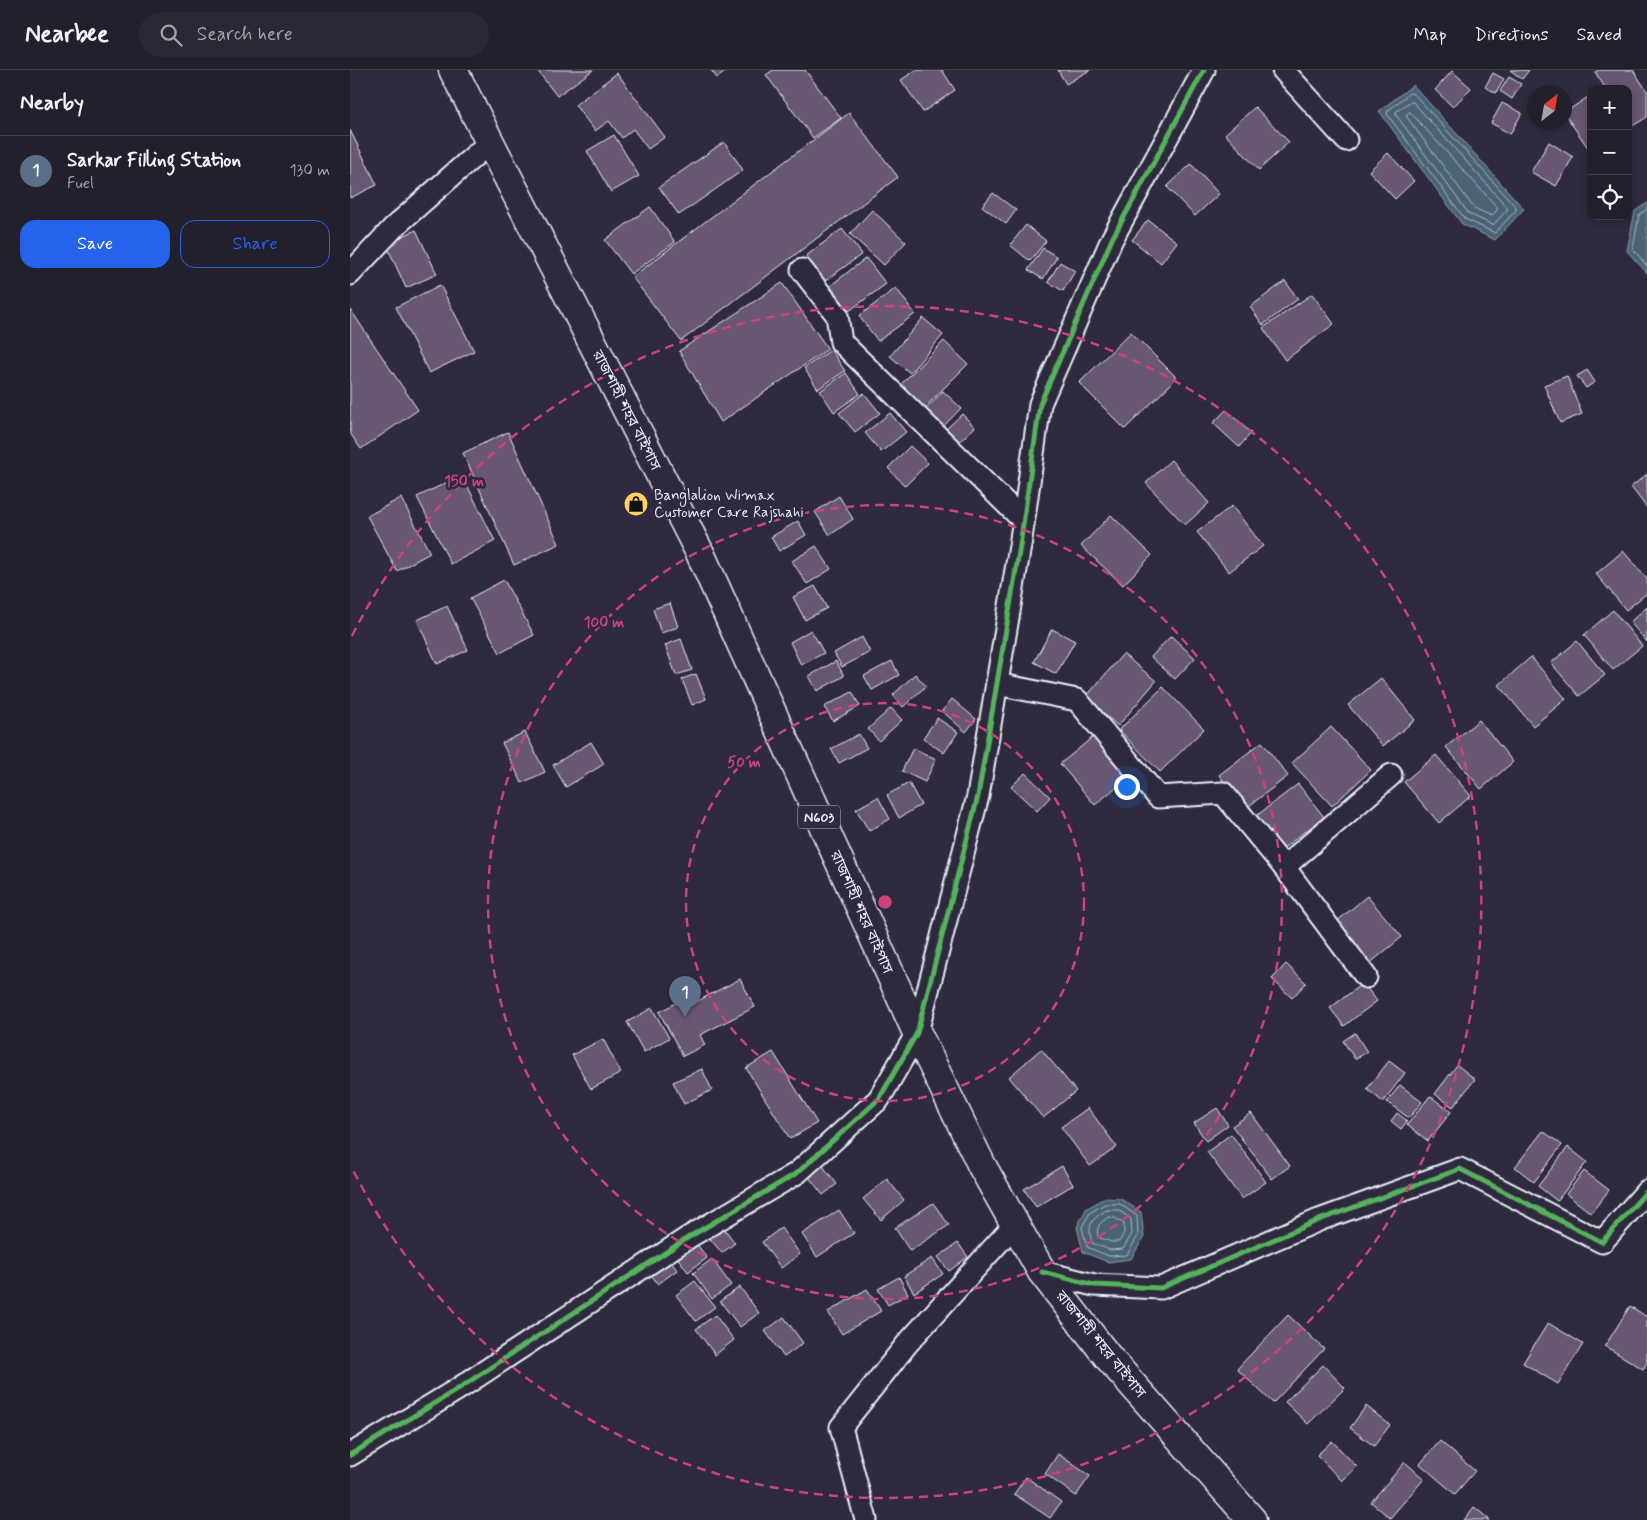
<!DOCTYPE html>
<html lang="en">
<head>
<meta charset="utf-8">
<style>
  :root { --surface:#23202e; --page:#2b2836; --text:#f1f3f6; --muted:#a3a3aa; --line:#403e4a; --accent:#2563eb }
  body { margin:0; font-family:Mynerve,"Noto Sans Bengali",sans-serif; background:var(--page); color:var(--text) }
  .controls { position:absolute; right:15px; top:15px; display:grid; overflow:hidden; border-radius:10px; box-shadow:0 2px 8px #0003 }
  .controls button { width:45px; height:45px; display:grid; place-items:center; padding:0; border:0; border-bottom:1px solid var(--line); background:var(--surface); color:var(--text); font:25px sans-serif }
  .compass { position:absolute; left:1177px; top:15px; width:45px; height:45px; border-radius:50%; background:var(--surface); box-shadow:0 2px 8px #0003; rotate:31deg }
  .you { position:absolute; left:776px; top:716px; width:18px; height:18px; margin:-12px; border:4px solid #fff; border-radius:50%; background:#1a73e8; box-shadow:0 0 0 8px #1a73e833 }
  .badge { display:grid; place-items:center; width:32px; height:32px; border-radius:50%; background:var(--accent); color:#fff; font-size:16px; font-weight:700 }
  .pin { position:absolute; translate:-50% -41px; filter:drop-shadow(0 1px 2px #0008) }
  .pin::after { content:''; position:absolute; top:26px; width:18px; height:15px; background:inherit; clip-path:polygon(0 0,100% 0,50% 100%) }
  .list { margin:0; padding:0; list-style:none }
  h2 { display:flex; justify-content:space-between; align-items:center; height:65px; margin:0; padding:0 20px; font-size:21px }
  h2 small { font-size:16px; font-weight:400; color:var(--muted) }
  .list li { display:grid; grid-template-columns:32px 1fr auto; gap:15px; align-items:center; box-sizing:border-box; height:70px; padding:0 20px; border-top:1px solid var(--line) }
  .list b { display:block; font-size:19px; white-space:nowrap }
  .list p { margin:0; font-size:16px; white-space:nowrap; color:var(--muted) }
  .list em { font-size:16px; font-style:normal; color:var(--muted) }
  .actions { display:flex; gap:10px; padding:15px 20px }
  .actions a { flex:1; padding:11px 0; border:1px solid var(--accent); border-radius:15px; text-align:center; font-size:18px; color:var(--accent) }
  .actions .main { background:var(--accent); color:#fff }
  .icon { flex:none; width:28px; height:28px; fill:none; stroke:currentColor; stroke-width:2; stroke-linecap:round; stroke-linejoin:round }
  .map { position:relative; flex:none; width:1297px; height:1450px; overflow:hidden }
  header { display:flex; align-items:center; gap:30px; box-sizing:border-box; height:70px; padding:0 25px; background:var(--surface); border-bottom:1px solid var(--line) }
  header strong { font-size:24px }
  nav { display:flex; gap:28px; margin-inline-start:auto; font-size:18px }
  .search { width:350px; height:45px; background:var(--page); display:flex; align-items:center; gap:12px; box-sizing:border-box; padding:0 18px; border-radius:28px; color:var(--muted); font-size:19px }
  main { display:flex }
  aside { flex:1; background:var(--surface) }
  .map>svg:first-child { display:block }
  .water { fill:#4c6376; stroke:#8a9caa }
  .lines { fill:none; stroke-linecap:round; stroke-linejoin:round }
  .shore { stroke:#aab8c4; stroke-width:1 }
  .building { fill:#69566f; stroke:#e8f1f8 }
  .minor-casing { stroke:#e8f1f8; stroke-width:25 }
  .trunk-casing { stroke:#e8f1f8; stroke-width:31 }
  .minor { stroke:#2f2a3d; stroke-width:21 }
  .trunk { stroke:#2f2a3d; stroke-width:28 }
  .cycleway-casing { stroke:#2f2a3d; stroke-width:8 }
  .cycleway { stroke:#56b35d; stroke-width:5 }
  .ring { fill:none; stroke:#ca437a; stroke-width:2.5; stroke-dasharray:9 6 }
  .labels { text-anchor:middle; stroke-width:5; stroke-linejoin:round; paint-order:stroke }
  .shield { fill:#2f2a3d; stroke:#b0b5c0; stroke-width:1 }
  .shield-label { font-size:14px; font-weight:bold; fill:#e8f1f8 }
  .street-label { font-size:15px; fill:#e8f1f8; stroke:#2f2a3d }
  .poi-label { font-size:15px; fill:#e8f1f8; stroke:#2f2a3d; text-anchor:start }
  .centre { fill:#ca437a; stroke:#2f2a3d; stroke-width:2.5 }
  .ring-label { font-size:15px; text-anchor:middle; font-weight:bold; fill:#ca437a; stroke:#2f2a3d; stroke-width:5; stroke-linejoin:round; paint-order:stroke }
</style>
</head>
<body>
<header>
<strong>Nearbee</strong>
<div class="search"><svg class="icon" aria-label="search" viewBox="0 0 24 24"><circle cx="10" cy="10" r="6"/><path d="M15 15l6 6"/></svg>Search here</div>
<nav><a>Map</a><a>Directions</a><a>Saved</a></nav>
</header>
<main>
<aside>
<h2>Nearby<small></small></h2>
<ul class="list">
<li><span class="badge" style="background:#5c6f8a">1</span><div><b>Sarkar Filling Station</b><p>Fuel</p></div><em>130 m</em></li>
</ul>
<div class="actions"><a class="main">Save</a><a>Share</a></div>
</aside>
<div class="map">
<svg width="1297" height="1450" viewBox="0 0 1297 1450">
  <rect width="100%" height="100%" fill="#2f2a3d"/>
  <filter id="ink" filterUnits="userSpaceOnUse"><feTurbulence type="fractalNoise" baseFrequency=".02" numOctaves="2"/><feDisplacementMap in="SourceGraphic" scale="10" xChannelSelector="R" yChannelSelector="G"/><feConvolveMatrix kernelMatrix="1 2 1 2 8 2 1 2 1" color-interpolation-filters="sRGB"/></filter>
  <g filter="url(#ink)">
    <g class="water">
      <polygon points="1063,15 1174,139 1145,170 1112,154 1029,41"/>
      <polygon points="1297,133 1297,203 1277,181 1285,141"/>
      <polygon points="754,1128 771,1129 791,1142 794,1167 781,1189 758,1192 733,1182 727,1157 736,1139"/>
    </g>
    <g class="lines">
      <g class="shore">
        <polygon points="1060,23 1064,24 1166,137 1166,140 1145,163 1115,149 1037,44 1038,41"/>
        <polygon points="1060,32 1063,32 1157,137 1157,140 1143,155 1119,144 1046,45 1046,42"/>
        <polygon points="1060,42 1147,137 1147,140 1142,146 1124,138 1056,46 1057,44"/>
        <polyline points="1297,139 1289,145 1283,179 1297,196"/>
        <polygon points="755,1134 770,1134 787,1146 788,1166 777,1185 759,1186 737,1177 732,1157 740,1143"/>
        <path d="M757 1140H768L781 1149 782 1164 773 1179 760 1180 742 1173C737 1154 741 1149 757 1140Z"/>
        <path d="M759 1147 765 1148 774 1154V1163L769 1172H761L748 1167C746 1156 750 1152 759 1147Z"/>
      </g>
    </g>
    <g class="building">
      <polygon points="187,0 243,0 207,26"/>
      <polygon points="361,0 378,0 367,8"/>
      <polygon points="423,0 455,0 491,48 463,68 416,5"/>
      <polygon points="566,0 592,0 605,20 573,42 551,10"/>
      <polygon points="708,0 740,0 716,14"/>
      <polygon points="1160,0 1179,0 1172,9"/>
      <polygon points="1249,0 1283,0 1297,21 1297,47 1281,57 1278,53 1278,19 1256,19 1245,2"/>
      <polygon points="1102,1 1121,18 1103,37 1085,20"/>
      <polygon points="267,3 315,67 298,79 283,59 272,68 259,51 245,61 225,35"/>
      <polygon points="1143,3 1154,9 1146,23 1135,17"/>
      <polygon points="1159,7 1171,14 1162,29 1150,21"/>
      <polygon points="1241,25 1241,82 1214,43"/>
      <polygon points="1152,33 1172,43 1160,64 1141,53"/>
      <polygon points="905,37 939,72 909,100 875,64"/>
      <polygon points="499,43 548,107 331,271 282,207"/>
      <polygon points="0,60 27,115 0,128"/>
      <polygon points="264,65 289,106 261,122 237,81"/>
      <polygon points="374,72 393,100 329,145 309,117"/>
      <polygon points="1199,72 1223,87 1206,116 1181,102"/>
      <polygon points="1038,83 1064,111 1045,129 1019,101"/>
      <polygon points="841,94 869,124 845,146 817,117"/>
      <polygon points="643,123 666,140 656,154 632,136"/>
      <polygon points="300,137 325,172 281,204 255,170"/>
      <polygon points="522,140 556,172 534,195 500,164"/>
      <polygon points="798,150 827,172 811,193 782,170"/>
      <polygon points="676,155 696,171 680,191 660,175"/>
      <polygon points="492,159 512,184 475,211 456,186"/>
      <polygon points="66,160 87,204 56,218 36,174"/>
      <polygon points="693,178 707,187 693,209 678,200"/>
      <polygon points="516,188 536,214 499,241 480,216"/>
      <polygon points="710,192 725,201 713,221 698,212"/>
      <polygon points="935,211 948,229 913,255 900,237"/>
      <polygon points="432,213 478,279 371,352 329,281"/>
      <polygon points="90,215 124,281 79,303 46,237"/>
      <polygon points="546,218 565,244 528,271 509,246"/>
      <polygon points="962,224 984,254 935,290 913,258"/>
      <polygon points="0,239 68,340 11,379 0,363"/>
      <polygon points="573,248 593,265 560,303 540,286"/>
      <polygon points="781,262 827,308 775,359 729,313"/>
      <polygon points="594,271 618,294 573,339 550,315"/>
      <polygon points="481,280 495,301 468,319 454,298"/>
      <polygon points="1237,300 1245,312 1236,318 1227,306"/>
      <polygon points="496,303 510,324 484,342 470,321"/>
      <polygon points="1217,306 1232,344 1210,353 1194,315"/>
      <polygon points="593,321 611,338 589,361 571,344"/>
      <polygon points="514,323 530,343 505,362 489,343"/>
      <polygon points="876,340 901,363 889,377 863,353"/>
      <polygon points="540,343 556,362 531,382 515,363"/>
      <polygon points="612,344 625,357 604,377 591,364"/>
      <polygon points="158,362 209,474 164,495 113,383"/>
      <polygon points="560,376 578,393 555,416 538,398"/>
      <polygon points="821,390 859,433 835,455 796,413"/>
      <polygon points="1297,404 1297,438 1281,417"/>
      <polygon points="112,405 145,471 101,494 67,427"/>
      <polygon points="489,426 503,449 480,465 465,442"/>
      <polygon points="51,428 80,483 47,501 17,446"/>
      <polygon points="882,436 913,476 879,502 847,462"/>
      <polygon points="761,445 802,485 773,515 731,476"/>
      <polygon points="448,451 456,465 429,481 421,467"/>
      <polygon points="466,476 481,499 457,514 442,491"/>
      <polygon points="1273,481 1297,509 1297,523 1276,540 1246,504"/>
      <polygon points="154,510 184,565 150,583 120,528"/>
      <polygon points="465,516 477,538 455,550 443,527"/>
      <polygon points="320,533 328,557 311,563 303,539"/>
      <polygon points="97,536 118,580 87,594 67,550"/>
      <polygon points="1297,537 1297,572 1280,552"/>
      <polygon points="1263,540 1292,576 1263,600 1234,565"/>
      <polygon points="702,559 725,571 706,604 684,592"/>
      <polygon points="461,560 474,583 451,595 440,572"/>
      <polygon points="821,566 845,588 825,609 801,587"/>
      <polygon points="512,567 520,582 492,597 484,583"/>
      <polygon points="331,569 342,600 326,605 315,575"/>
      <polygon points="1227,571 1255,605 1229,626 1201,593"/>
      <polygon points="773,584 806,611 768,656 735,628"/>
      <polygon points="1181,587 1216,629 1183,656 1149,615"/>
      <polygon points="486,591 494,606 467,621 459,606"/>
      <polygon points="542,591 549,605 522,620 514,606"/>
      <polygon points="346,604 356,629 342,635 332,609"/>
      <polygon points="565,604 576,616 553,637 543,625"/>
      <polygon points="1031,608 1065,650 1033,676 998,635"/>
      <polygon points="813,617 854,659 810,702 769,660"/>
      <polygon points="502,622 510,636 483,651 474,637"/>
      <polygon points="602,629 626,649 616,662 592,641"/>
      <polygon points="541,638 552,650 529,671 518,659"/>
      <polygon points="587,648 608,662 594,683 573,668"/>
      <polygon points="1129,650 1163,692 1131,719 1096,677"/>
      <polygon points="981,657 1021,700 982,736 942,693"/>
      <polygon points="175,662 195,702 172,713 152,673"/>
      <polygon points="509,664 517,678 489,693 481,679"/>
      <polygon points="743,667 777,708 745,735 710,694"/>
      <polygon points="241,672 254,694 216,717 203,695"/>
      <polygon points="912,672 938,706 895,739 869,705"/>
      <polygon points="563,678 586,689 575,712 552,701"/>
      <polygon points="1086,685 1121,726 1089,753 1054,712"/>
      <polygon points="675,703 700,727 687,741 661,717"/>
      <polygon points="559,713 571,735 549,748 537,725"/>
      <polygon points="948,714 974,747 931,780 905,747"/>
      <polygon points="528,727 540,749 519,761 506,739"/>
      <polygon points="1017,826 1052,867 1019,894 985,853"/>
      <polygon points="936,894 956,913 942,928 922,909"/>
      <polygon points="390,909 405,937 350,965 355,975 333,986 309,942 333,929 336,937"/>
      <polygon points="1013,913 1027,931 994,956 980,938"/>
      <polygon points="302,938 319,968 294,982 277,952"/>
      <polygon points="1005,963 1017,982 1005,989 993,971"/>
      <polygon points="253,969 271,1003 241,1019 222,985"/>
      <polygon points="691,979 726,1021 693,1048 659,1007"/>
      <polygon points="423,982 467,1053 440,1069 396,998"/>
      <polygon points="1039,991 1055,1003 1033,1032 1017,1019"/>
      <polygon points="1107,995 1125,1009 1103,1037 1085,1024"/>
      <polygon points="352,999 362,1020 334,1034 323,1012"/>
      <polygon points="1050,1015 1072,1032 1059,1048 1037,1032"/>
      <polygon points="1080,1026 1101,1042 1078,1071 1057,1055"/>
      <polygon points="738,1038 767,1077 740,1096 711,1057"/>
      <polygon points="867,1038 878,1055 856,1071 844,1053"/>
      <polygon points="901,1043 940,1096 922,1109 882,1056"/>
      <polygon points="1047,1043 1057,1051 1051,1059 1041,1051"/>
      <polygon points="1193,1061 1212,1075 1184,1112 1165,1097"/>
      <polygon points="881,1064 916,1112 892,1129 857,1082"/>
      <polygon points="1218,1077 1237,1092 1207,1131 1188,1116"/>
      <polygon points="472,1095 487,1114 473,1125 458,1106"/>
      <polygon points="712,1096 723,1115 686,1137 674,1119"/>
      <polygon points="1234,1101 1259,1120 1241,1143 1216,1124"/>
      <polygon points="537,1109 554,1130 531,1150 513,1129"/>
      <polygon points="583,1133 599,1155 560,1181 545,1158"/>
      <polygon points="489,1140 504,1163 467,1187 452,1164"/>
      <polygon points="370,1153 385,1173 372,1183 356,1164"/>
      <polygon points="431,1158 450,1184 431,1198 412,1172"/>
      <polygon points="338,1162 357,1188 338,1202 319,1176"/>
      <polygon points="608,1173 618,1187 599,1201 588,1187"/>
      <polygon points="308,1174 327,1200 308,1214 289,1188"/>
      <polygon points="582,1188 593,1204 564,1223 554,1206"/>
      <polygon points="362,1189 381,1215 362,1229 343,1203"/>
      <polygon points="549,1207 558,1224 538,1235 528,1219"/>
      <polygon points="345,1211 365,1237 346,1251 326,1225"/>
      <polygon points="390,1217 409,1243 390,1257 370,1231"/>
      <polygon points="517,1219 531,1241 492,1264 478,1242"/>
      <polygon points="1280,1236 1297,1247 1297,1293 1293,1299 1255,1276"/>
      <polygon points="365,1245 384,1270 365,1285 346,1259"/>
      <polygon points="938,1245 974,1279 923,1333 887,1299"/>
      <polygon points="434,1247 453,1273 434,1287 415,1261"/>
      <polygon points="1198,1253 1233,1274 1208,1314 1173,1293"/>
      <polygon points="973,1295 995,1318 958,1354 935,1332"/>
      <polygon points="1016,1336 1040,1355 1024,1376 1000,1358"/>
      <polygon points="982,1371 1007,1397 992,1411 967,1385"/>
      <polygon points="1090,1371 1125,1401 1105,1424 1070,1394"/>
      <polygon points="708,1384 740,1406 726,1426 695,1404"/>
      <polygon points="1055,1392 1074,1409 1040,1448 1021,1432"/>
      <polygon points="676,1407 711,1432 700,1448 664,1424"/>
      <polygon points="1124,1437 1140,1450 1114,1450"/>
    </g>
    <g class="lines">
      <defs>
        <g id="minor">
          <polyline points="933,0 996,70"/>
          <polyline points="452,200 487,245 491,272 673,450"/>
          <polyline points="0,204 44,157 140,72"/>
          <polyline points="647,614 727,630 808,727 873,723 934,797 1041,705"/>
          <polyline points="934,797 1016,907"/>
          <polyline points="692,1202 744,1215 811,1218 969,1150 1110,1099 1252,1172 1297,1121"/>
          <polyline points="0,1385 108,1319 339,1167 447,1103 529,1029 567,963 628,726 670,476 690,334 762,169 854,0"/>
          <polyline points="516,1450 491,1357 557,1274 665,1154"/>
        </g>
        <polyline id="trunk" points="103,0 350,483 567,963 632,1096 692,1202 758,1287 902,1450"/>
      </defs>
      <use href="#minor" class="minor-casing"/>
      <use href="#trunk" class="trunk-casing"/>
      <use href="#minor" class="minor"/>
      <use href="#trunk" class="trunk"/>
      <defs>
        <g id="cycleway">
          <polyline points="692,1202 744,1215 811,1218 969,1150 1110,1099 1252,1172 1297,1121"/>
          <polyline points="0,1385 108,1319 339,1167 447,1103 529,1029 567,963 628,726 670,476 690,334 762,169 854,0"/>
        </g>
      </defs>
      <use href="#cycleway" class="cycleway-casing"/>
      <use href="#cycleway" class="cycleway"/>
    </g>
  </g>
  <g class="ring">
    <circle cx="535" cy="832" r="199"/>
    <circle cx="535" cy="832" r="397"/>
    <path d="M2 566A596 596 0 1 1 2 1098"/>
  </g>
  <defs>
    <symbol id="shop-disc" viewBox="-11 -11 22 22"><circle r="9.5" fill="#ffd166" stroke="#2f2a3d"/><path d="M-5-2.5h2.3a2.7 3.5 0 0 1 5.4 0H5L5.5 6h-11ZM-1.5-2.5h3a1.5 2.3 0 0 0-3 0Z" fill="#111"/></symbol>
  </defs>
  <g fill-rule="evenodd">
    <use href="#shop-disc" x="272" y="420" width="28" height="28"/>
  </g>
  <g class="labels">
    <rect class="shield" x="448" y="735.5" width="42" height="23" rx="4"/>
    <g class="shield-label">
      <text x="469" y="752">N603</text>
    </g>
    <g class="street-label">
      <text transform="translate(277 340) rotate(63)" y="5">রাজশাহী শহর বাইপাস</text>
      <text transform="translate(512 842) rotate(66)" y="5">রাজশাহী শহর বাইপাস</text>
      <text transform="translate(751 1274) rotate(51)" y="5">রাজশাহী শহর বাইপাস</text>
    </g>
    <g class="poi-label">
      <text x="304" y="430">Banglalion Wimax<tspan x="304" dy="17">Customer Care Rajshahi</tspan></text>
    </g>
  </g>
  <circle cx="535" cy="832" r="8" class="centre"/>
  <g class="ring-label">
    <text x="114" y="416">150 m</text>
    <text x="254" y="557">100 m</text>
    <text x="394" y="697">50 m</text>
  </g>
</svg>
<div class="controls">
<button>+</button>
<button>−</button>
<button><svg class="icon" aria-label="locate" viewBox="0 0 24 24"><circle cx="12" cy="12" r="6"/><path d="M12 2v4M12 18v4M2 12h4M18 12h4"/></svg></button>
</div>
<svg class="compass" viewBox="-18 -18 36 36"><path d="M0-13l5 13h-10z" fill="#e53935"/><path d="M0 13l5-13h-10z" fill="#a3a3aa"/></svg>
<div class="you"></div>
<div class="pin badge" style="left:335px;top:947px;background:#5c6f8a">1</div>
</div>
</main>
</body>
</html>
